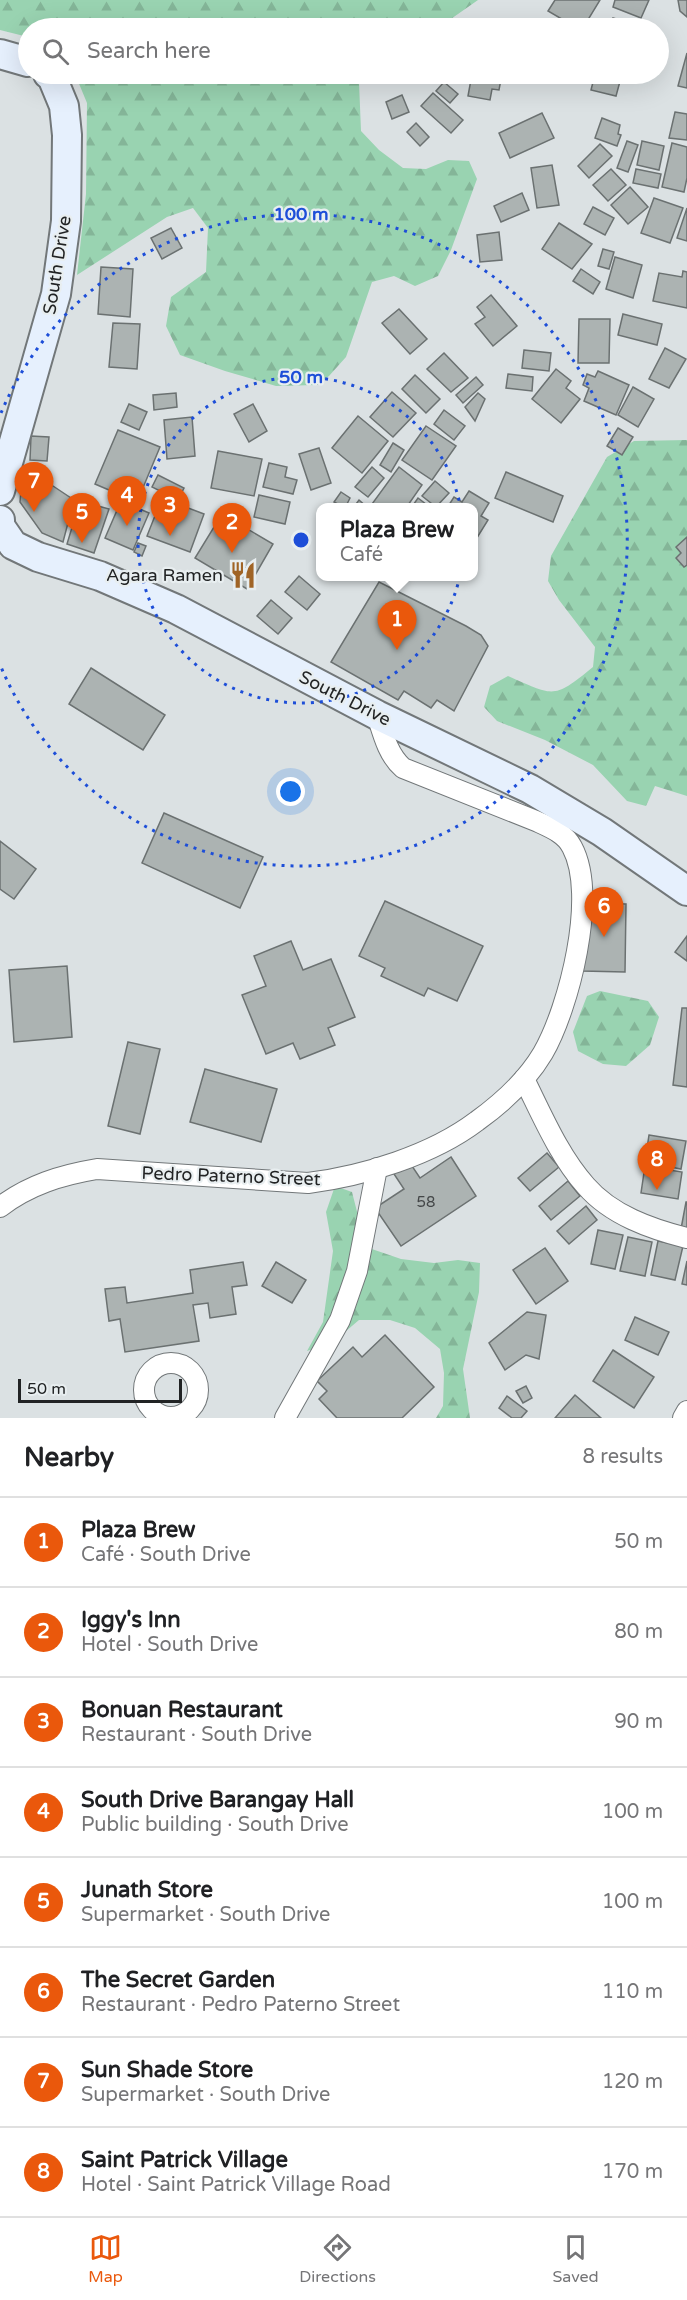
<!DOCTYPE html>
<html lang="en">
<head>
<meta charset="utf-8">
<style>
  :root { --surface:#fff; --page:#f6f6f6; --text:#202124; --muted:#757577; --line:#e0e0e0; --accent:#ea580c }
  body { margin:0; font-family:"Varela Round",sans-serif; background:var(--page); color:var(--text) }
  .scale { position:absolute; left:18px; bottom:15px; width:164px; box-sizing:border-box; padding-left:6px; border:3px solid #212324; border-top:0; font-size:16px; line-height:21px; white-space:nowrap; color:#212324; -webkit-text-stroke:4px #e8eef0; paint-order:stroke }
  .you { position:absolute; left:291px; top:792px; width:21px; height:21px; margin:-15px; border:4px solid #fff; border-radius:50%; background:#1a73e8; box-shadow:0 0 0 9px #1a73e833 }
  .badge { display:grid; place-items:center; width:39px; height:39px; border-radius:50%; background:var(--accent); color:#fff; font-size:20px; font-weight:700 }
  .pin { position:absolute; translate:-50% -50px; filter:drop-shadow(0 2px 3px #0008) }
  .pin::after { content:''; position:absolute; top:32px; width:21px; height:18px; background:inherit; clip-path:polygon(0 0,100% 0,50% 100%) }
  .popup { position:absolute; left:316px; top:503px; width:162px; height:78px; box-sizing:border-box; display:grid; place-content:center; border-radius:12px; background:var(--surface); filter:drop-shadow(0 2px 4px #0005); font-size:20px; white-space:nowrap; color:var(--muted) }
  .popup b { font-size:22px; color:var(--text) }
  .popup::after { content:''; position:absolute; left:50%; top:100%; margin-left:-12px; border:12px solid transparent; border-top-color:var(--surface) }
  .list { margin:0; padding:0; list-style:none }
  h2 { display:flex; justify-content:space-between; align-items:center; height:78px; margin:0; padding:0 24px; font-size:26px }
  h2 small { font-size:20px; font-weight:400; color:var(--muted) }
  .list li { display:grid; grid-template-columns:39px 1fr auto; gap:18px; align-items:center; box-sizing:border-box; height:90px; padding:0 24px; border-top:2px solid var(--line) }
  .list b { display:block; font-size:22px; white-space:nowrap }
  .list p { margin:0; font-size:20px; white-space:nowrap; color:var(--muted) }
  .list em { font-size:20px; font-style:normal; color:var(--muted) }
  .icon { flex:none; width:33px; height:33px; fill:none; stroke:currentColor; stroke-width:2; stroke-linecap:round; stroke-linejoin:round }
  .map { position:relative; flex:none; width:687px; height:1418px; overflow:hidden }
  .search { position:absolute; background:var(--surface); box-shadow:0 6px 24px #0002; left:18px; right:18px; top:18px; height:66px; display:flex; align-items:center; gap:15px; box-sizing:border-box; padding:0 21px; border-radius:33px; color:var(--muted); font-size:22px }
  .sheet { height:798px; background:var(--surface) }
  nav { display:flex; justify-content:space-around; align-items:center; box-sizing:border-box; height:84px; border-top:2px solid var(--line); background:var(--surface); font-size:16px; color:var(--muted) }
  nav a { display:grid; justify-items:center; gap:3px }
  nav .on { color:var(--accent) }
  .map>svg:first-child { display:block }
  .forest { fill:url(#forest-firs) }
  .building { fill:#acb3b2; stroke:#6b7171; stroke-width:1.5 }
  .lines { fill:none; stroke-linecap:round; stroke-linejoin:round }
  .street-casing { stroke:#727779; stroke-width:22 }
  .secondary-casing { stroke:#727779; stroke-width:32 }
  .street { stroke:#fff; stroke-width:20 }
  .secondary { stroke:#e6f0fd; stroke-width:28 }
  .ring { fill:none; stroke:#1d4ed8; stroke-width:3; stroke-dasharray:3 6 }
  .labels { text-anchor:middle; stroke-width:4.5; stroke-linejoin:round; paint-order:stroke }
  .number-label { font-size:15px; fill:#444748 }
  .street-label { font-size:18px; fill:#212324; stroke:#e8eef0 }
  .poi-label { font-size:18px; fill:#212324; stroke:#e8eef0; text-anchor:end }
  .centre { fill:#1d4ed8; stroke:#e8eef0; stroke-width:3 }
  .ring-label { font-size:18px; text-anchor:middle; font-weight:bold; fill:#1d4ed8; stroke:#e8eef0; stroke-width:4.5; stroke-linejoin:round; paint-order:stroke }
</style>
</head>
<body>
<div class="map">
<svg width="687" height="1418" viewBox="0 0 687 1418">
  <defs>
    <pattern id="forest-firs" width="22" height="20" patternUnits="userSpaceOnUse" patternTransform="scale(1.5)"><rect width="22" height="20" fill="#99d3b1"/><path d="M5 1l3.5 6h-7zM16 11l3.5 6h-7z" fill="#84b598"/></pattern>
  </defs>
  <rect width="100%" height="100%" fill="#dbe1e3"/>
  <g class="forest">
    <polygon points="0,0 478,0 438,28 28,28 28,37 0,30"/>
    <polygon points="75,74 367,74 359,82 361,131 379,150 403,168 426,169 448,160 469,161 477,179 451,250 438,276 415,286 394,276 372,282 346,357 329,376 317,385 276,386 225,371 180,355 166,326 171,297 206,272 208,228 193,208 167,217 77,275 86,194 87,103"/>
    <path d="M687 440V796L655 786 646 806 627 801 593 765 545 740 497 721 484 707 490 686 508 676C554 696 553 700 593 667L595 647 559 600 548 581 551 556 607 457 634 441Z"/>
    <polygon points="600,991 648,1001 659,1017 650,1045 626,1066 603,1064 578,1051 573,1032 587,996"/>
    <polygon points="335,1186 352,1192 366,1247 401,1259 434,1263 458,1260 480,1263 479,1292 463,1369 470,1418 436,1418 443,1406 444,1373 440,1349 415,1328 390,1320 359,1320 332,1343 307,1351 323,1322 333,1251 326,1212"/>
  </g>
  <g class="building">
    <polygon points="555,0 600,0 583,28 577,28 548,11"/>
    <polygon points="615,0 649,0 641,18 613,7"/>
    <polygon points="678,0 687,0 687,17 680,11"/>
    <polygon points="613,18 637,25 636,28 610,28"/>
    <polygon points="687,53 687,88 678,86"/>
    <polygon points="450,74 466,74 465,78 450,77"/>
    <polygon points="472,74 502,74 499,90 492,89 490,100 468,96"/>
    <polygon points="551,74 568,74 563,82"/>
    <polygon points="595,74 622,74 616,96 591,90"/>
    <polygon points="444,82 458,94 450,103 436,91"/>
    <polygon points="433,93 463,120 451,133 421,106"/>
    <polygon points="402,95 409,112 392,119 386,102"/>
    <polygon points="675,112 687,114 687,140 669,138"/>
    <polygon points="542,113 554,138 510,158 499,133"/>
    <polygon points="602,118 620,125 618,134 621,135 617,146 595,138"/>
    <polygon points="416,123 429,137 420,146 407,132"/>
    <polygon points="627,141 638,145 628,172 617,168"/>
    <polygon points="642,141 664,146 659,170 637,165"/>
    <polygon points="672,143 687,147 687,178 684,192 662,187"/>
    <polygon points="600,144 612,156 589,178 578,166"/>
    <polygon points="552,165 559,205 537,208 531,168"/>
    <polygon points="611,169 626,185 608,201 593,185"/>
    <polygon points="636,169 661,174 658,188 633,183"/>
    <polygon points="630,187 648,207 628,224 611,205"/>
    <polygon points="522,193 529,210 501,222 494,206"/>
    <polygon points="654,198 683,208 670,243 641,233"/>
    <polygon points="593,207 614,218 605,235 584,224"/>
    <polygon points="687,208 687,241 677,238"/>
    <polygon points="559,223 592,244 572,269 542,249"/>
    <polygon points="171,228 182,248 162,259 151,238"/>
    <polygon points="499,232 502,260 480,262 477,235"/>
    <polygon points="603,249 614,252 609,269 598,266"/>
    <polygon points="615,257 642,265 633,298 606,289"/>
    <polygon points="101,267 133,269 130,317 98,314"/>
    <polygon points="581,269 600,282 593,294 573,281"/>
    <polygon points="683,271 687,272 687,308 653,301 659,273 682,277"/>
    <polygon points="491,295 517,326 493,346 475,324 485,317 477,307"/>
    <polygon points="399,309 427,339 410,354 382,323"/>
    <polygon points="623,314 662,324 657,345 618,335"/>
    <polygon points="579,319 610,319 609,363 578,363"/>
    <polygon points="113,323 140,324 137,369 109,367"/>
    <polygon points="665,348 686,359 669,388 649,379"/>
    <polygon points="524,350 551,353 549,371 522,368"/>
    <polygon points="444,353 468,378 451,392 427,369"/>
    <polygon points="556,369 571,381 566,388 580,399 561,423 532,399"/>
    <polygon points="598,371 629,385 616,415 584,401 589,388 583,385 587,374 595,377"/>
    <polygon points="508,374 533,377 532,391 506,388"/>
    <polygon points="415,375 440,399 426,413 402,389"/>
    <polygon points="476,377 483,385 463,403 456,395"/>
    <polygon points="633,387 654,399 638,427 618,415"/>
    <polygon points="392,392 416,413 393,437 370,417"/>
    <polygon points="176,393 177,407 154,410 153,395"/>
    <polygon points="478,393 485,399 475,421 465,407"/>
    <polygon points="129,404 147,412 139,430 121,422"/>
    <polygon points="253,404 267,431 249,442 234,414"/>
    <polygon points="444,410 465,426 454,440 434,424"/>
    <polygon points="358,416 388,441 362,473 332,448"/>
    <polygon points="192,417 195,456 167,459 164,420"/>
    <polygon points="426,426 456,446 432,480 402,460"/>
    <polygon points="618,428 633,437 622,455 607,446"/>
    <polygon points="118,430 160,447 137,502 95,484"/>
    <polygon points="31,436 49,437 47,461 30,460"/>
    <polygon points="393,443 404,450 391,472 380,465"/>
    <polygon points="319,448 331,483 311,490 299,454"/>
    <polygon points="218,451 262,459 254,496 211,488"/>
    <polygon points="269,463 287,467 285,477 297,480 293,494 263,487"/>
    <polygon points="23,466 74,500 63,542 42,533 20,502"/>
    <polygon points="372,467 384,478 368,497 355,487"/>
    <polygon points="399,467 422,485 406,508 377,508 372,504"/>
    <polygon points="506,472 563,496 553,522 495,498"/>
    <polygon points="158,475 184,488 178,500 152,487"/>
    <polygon points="435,481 449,493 436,507 422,496"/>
    <polygon points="469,491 489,503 481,516 488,520 475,541 474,508 447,508 454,497 462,502"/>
    <polygon points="341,492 350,498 345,508 334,502"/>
    <polygon points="259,495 290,502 285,524 254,517"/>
    <polygon points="162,498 204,514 190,552 147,536"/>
    <polygon points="418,498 431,508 411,508"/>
    <polygon points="359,500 368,508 353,508"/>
    <polygon points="80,501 109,509 94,553 67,544"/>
    <polygon points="121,501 149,513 133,550 105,538"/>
    <polygon points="222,514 273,544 247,589 195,558"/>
    <polygon points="687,537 687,565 684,567 676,558 681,553 676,547"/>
    <polygon points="138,543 146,546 142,556 134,552"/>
    <polygon points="299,576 320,594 307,610 285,592"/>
    <polygon points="379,582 466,626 481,635 488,646 454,711 437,700 431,708 404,691 398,700 331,662"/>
    <polygon points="271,600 292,618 278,634 257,616"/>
    <polygon points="91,668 165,715 143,750 69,704"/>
    <polygon points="164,813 263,857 240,908 142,863"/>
    <polygon points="0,841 36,869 14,899 0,889"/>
    <polygon points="385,901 483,946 457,1001 428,988 424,996 381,976 385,968 359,956"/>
    <polygon points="584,903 626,904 625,972 582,971"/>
    <polygon points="687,936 687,961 675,952"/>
    <polygon points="291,941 303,970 331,959 355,1017 328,1028 335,1045 300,1059 293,1043 266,1054 242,995 266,986 254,956"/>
    <polygon points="67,966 72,1037 14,1042 9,970"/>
    <polygon points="682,1008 687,1008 687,1087 673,1085"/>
    <polygon points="128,1042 160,1049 140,1134 108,1126"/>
    <polygon points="205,1069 277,1089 261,1142 190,1122"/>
    <polygon points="649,1135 686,1141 681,1169 645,1162"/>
    <polygon points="547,1153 559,1167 530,1191 518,1178"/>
    <polygon points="451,1157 476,1196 401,1246 375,1208 404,1189 392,1171 408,1160 420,1178"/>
    <polygon points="645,1166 682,1172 678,1199 641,1193"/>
    <polygon points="568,1181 580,1196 551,1220 539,1206"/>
    <polygon points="686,1202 687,1202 687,1230 681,1229"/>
    <polygon points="586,1206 597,1220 569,1244 557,1231"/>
    <polygon points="598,1230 623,1235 615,1269 591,1264"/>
    <polygon points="628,1237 652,1242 645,1276 620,1271"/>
    <polygon points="658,1241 683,1246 675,1280 651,1275"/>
    <polygon points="545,1248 568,1281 536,1304 513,1270"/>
    <polygon points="687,1261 687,1285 682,1284"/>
    <polygon points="243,1262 247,1285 232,1287 236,1314 210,1318 208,1303 193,1305 199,1341 125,1352 120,1319 109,1321 105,1289 125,1287 127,1303 193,1293 190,1270"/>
    <polygon points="276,1262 306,1280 292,1303 262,1286"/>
    <polygon points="527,1312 546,1315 539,1359 526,1355 505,1370 489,1343"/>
    <polygon points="635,1317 669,1332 658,1355 625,1340"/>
    <polygon points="385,1335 434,1387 402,1418 337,1418 319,1399 327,1391 317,1381 353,1347 362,1357"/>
    <polygon points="613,1350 654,1377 634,1408 593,1381"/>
    <polygon points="526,1386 532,1398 523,1403 516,1391"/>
    <polygon points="575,1395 601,1418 555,1418"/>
    <polygon points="507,1396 527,1411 521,1418 512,1418 499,1408"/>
  </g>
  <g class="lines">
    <defs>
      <g id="street">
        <path d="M524 1079C542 1115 559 1156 586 1186 611 1215 651 1229 687 1238"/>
        <path d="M0 1207C29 1185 61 1175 97 1169L308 1183C364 1176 432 1155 477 1121 502 1103 527 1080 543 1053 569 1008 598 895 572 847 565 833 549 827 536 821L403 768C388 755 383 734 377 715"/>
        <circle cx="171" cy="1390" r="27"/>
        <polyline points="285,1418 340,1320 357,1271 377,1168"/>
        <polyline points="683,1418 687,1411"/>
      </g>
      <g id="secondary">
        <polyline points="0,54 28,62"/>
        <polyline points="0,491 56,294 66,221 67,135 64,106 52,77 48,74"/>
        <polyline points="0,520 0,526 13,545 38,557 100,576 176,609 377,715 530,789 602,832 687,891"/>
      </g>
    </defs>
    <use href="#street" class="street-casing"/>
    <use href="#secondary" class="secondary-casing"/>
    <use href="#street" class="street"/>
    <use href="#secondary" class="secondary"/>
  </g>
  <g class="ring">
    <circle cx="301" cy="540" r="163"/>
    <path d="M1 413A326 326 0 1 1 1 667"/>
  </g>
  <defs>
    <symbol id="restaurant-bare" viewBox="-9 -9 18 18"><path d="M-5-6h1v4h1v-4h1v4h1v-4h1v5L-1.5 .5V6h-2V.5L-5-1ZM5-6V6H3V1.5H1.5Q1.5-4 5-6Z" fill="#a06426" stroke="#e8eef0" stroke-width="2.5" paint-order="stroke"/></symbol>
  </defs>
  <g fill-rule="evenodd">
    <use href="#restaurant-bare" x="224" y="556" width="38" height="38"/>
  </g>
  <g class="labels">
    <g class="number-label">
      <text x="426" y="1207">58</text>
    </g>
    <g class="street-label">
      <text transform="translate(57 265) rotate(-81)" y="6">South Drive</text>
      <text transform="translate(345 698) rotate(27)" y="6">South Drive</text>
      <text transform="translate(231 1176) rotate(2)" y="6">Pedro Paterno Street</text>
    </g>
    <g class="poi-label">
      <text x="223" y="581">Agara Ramen</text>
    </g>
  </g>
  <circle cx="301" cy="540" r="9" class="centre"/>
  <g class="ring-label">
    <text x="301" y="220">100 m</text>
    <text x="301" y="383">50 m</text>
  </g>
</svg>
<div class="scale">50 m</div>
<div class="you"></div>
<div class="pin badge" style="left:397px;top:650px">1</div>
<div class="popup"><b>Plaza Brew</b>Café</div>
<div class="pin badge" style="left:232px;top:553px">2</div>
<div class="pin badge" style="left:170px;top:536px">3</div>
<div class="pin badge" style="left:127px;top:526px">4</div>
<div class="pin badge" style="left:82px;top:543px">5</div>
<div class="pin badge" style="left:604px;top:937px">6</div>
<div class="pin badge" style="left:34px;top:512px">7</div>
<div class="pin badge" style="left:657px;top:1190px">8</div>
<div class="search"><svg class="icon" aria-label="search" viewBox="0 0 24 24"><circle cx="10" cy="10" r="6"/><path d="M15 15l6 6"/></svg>Search here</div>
</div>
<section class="sheet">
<h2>Nearby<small>8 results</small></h2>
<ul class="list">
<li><span class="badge">1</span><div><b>Plaza Brew</b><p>Café · South Drive</p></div><em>50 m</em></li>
<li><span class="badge">2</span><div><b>Iggy's Inn</b><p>Hotel · South Drive</p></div><em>80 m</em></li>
<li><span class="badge">3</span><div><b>Bonuan Restaurant</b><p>Restaurant · South Drive</p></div><em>90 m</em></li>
<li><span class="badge">4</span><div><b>South Drive Barangay Hall</b><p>Public building · South Drive</p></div><em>100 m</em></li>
<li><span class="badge">5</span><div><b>Junath Store</b><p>Supermarket · South Drive</p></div><em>100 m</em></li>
<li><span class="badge">6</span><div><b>The Secret Garden</b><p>Restaurant · Pedro Paterno Street</p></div><em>110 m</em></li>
<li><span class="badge">7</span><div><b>Sun Shade Store</b><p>Supermarket · South Drive</p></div><em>120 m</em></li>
<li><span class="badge">8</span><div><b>Saint Patrick Village</b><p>Hotel · Saint Patrick Village Road</p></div><em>170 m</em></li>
</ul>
</section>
<nav>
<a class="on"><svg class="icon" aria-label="map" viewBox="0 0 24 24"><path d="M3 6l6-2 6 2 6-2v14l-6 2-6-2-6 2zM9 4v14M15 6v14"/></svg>Map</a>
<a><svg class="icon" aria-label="directions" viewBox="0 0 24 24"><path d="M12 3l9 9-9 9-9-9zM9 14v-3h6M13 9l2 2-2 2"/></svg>Directions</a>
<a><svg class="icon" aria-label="saved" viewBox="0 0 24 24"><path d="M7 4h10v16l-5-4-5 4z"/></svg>Saved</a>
</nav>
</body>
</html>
